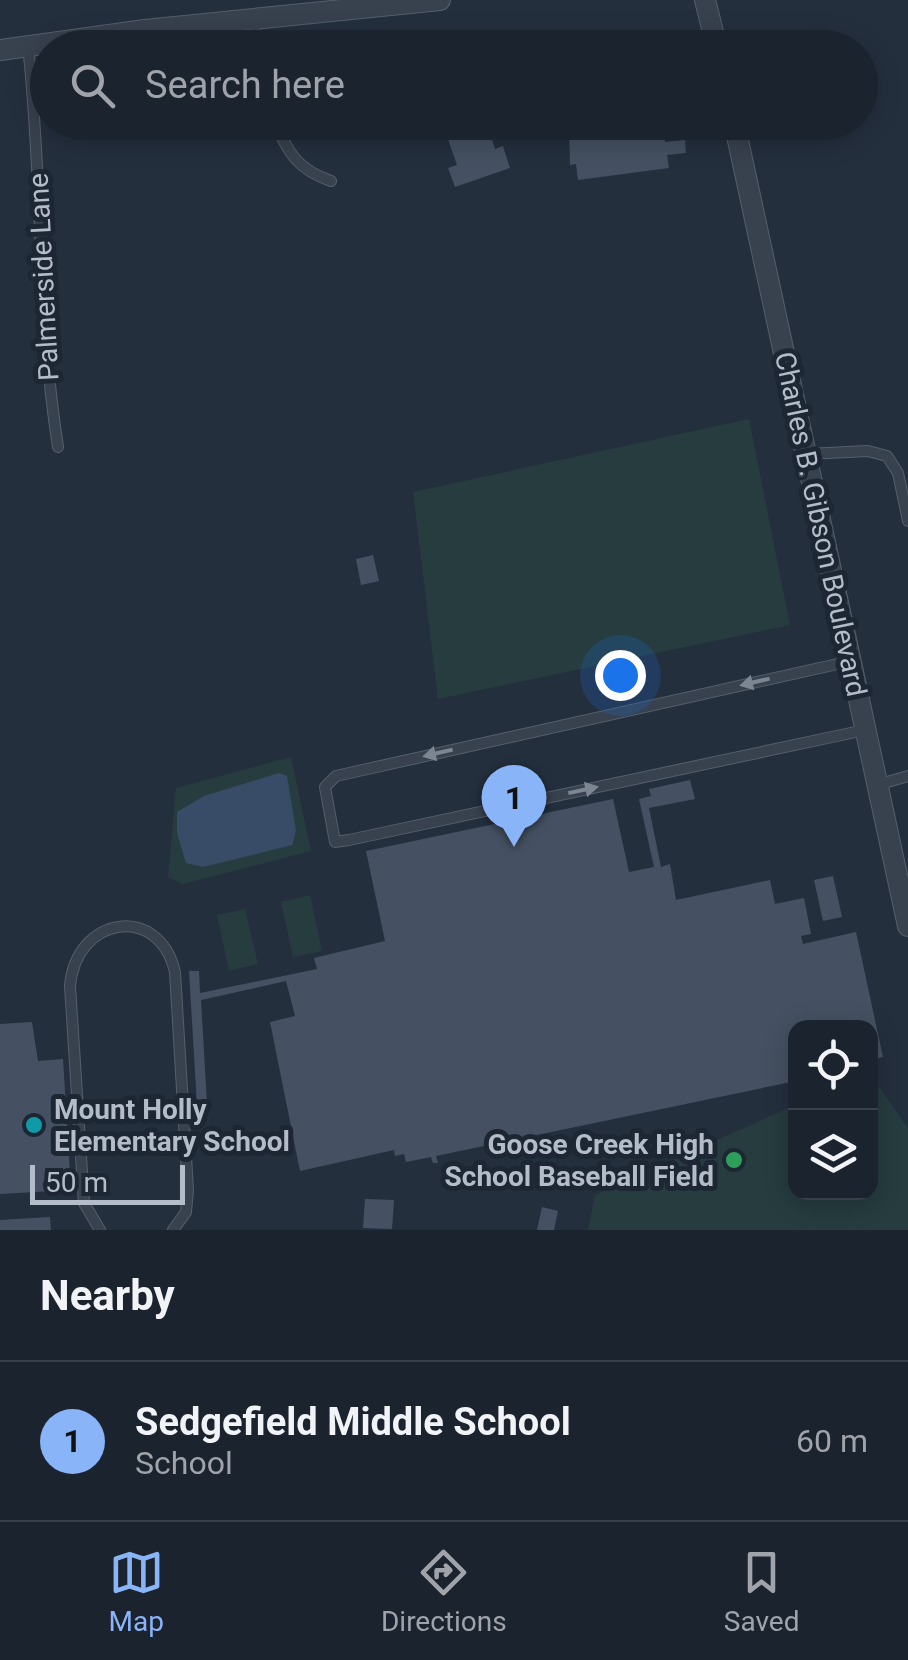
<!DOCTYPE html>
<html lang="en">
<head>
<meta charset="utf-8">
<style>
  :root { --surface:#1b232e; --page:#282f3a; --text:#f1f3f6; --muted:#a0a4aa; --line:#39404a; --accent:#8ab4f8 }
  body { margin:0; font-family:Roboto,sans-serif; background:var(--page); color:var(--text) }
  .controls { position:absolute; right:30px; bottom:30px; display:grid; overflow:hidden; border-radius:20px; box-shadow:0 5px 25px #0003 }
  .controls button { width:90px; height:90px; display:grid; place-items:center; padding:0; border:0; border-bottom:2px solid var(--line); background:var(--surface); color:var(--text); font:50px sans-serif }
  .scale { position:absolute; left:30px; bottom:25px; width:155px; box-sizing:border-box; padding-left:10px; border:5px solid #b4bcc9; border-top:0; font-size:28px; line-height:35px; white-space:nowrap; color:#b4bcc9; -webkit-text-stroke:8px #1d2633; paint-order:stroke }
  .you { position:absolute; left:620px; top:675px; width:35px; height:35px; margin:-25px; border:8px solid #fff; border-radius:50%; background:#1a73e8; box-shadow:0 0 0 15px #1a73e833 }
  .badge { display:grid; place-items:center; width:65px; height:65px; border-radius:50%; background:var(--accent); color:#111; font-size:32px; font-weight:700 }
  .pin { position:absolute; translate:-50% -82px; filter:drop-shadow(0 2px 5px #0008) }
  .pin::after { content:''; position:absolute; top:52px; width:35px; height:30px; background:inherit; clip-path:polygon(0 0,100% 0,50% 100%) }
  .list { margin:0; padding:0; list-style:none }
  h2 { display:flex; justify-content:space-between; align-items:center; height:130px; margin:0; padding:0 40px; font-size:42px }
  h2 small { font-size:32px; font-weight:400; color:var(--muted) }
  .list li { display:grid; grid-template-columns:65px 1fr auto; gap:30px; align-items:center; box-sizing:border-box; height:160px; padding:0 40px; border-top:2px solid var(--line) }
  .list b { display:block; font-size:38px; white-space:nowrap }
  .list p { margin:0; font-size:32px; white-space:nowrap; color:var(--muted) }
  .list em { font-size:32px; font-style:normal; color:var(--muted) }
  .icon { flex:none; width:55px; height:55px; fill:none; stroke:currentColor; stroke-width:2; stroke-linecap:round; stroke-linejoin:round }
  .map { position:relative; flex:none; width:908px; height:1230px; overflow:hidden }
  .search { position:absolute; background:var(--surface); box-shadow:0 5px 25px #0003; left:30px; right:30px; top:30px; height:110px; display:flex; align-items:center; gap:25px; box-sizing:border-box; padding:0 35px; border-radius:55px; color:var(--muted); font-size:38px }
  .sheet { height:290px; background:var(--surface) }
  nav { display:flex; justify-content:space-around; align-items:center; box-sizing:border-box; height:140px; border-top:2px solid var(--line); background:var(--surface); font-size:28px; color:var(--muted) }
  nav a { display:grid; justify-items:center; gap:5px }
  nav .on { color:var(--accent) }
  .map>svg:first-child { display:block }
  .green { fill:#263c3f }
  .water { fill:#394c67 }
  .building { fill:#455162 }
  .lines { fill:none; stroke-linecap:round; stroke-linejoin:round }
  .service-casing { stroke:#565f6c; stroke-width:12 }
  .minor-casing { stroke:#565f6c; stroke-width:22 }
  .service { stroke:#38414e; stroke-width:10 }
  .minor { stroke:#38414e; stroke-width:20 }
  .oneway { fill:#7c8592 }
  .culture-dot { fill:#0f9aa8; stroke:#1d2633; stroke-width:4 }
  .leisure-dot { fill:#2e9e5b; stroke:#1d2633; stroke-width:4 }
  .labels { text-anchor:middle; stroke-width:10; stroke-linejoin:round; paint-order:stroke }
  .street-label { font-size:28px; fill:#b4bcc9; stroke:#1d2633 }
  .poi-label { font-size:28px; font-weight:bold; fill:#b4bcc9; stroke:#1d2633; text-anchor:start }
</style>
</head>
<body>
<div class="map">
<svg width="908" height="1230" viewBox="0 0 908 1230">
  <rect width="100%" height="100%" fill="#242f3e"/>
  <g class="green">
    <polygon points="749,419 790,625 438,699 413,492"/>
    <polygon points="291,757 311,851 183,884 168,877 176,788"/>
    <polygon points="310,895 322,951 293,957 281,902"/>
    <polygon points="245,909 258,964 229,971 217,915"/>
    <polygon points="872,1077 908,1128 908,1230 588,1230 595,1195 795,1105 796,1192 870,1192"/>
  </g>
  <polygon class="water" points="279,773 287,776 296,831 292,845 203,867 186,863 177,833 177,812 204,796"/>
  <g class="building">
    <polygon points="442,122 486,122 495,149 503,146 510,168 455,187 448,168 457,165"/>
    <polygon points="569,122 663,122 665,142 685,140 686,153 667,155 669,168 578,180 576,164 570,165"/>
    <polygon points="373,555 379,581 361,585 356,559"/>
    <polygon points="690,780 695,799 649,808 661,867 670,864 676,900 770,880 775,904 804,898 811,934 801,936 803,944 856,932 883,1057 870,1060 870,1028 796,1028 796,1081 436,1156 438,1163 433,1163 431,1157 406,1162 404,1154 395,1156 394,1150 300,1171 270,1022 295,1016 286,981 201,1000 207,1104 197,1105 189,971 199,971 200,993 317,969 314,958 385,941 366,851 613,799 629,872 654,867 639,799 651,796 649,789"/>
    <polygon points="833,876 842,917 823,921 814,880"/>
    <polygon points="32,1022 38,1061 63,1059 71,1190 0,1194 0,1024"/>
    <polygon points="365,1199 394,1200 392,1229 363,1228"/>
    <polygon points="542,1207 558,1211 554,1230 537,1230"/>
    <polygon points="50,1217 51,1230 0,1230 0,1220"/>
  </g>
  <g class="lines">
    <defs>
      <g id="service">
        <polyline points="253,19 258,48"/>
        <path d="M28 46C43 180 37 314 58 447"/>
        <path d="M275 122C288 154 299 170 331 181"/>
        <polyline points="807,454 868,451 887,456 898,473 908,521"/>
        <polyline points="851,661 336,776 325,787 335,842 349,840 865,730"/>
        <polyline points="877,785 908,776"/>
        <path d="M100 1230 84 1203 70 986C76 916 159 903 175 972L188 1190 186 1212 173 1230"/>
      </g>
      <g id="minor">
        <polyline points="705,0 717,48"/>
        <polyline points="0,50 145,30 440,0"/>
        <polyline points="734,122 908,926"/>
      </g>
    </defs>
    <use href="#service" class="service-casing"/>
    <use href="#minor" class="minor-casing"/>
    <use href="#service" class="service"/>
    <use href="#minor" class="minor"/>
  </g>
  <defs><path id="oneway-solid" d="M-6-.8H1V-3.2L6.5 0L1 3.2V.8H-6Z" transform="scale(2.5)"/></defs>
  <g class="oneway">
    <use href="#oneway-solid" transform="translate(755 682) rotate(167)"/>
    <use href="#oneway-solid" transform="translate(438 753) rotate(167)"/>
    <use href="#oneway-solid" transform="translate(583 790) rotate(-12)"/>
  </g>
  <circle class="culture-dot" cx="34" cy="1125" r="10"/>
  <circle class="leisure-dot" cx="734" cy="1160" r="10"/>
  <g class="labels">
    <g class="street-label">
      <text transform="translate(43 277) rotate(-93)" y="10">Palmerside Lane</text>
      <text transform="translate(821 524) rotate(78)" y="10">Charles B. Gibson Boulevard</text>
    </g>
    <g class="poi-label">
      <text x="54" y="1119">Mount Holly<tspan x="54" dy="32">Elementary School</tspan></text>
      <text x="714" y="1154" text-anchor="end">Goose Creek High<tspan x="714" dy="32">School Baseball Field</tspan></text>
    </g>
  </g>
</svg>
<div class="controls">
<button><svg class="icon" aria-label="locate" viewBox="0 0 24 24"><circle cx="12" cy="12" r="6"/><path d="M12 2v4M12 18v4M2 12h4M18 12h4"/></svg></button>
<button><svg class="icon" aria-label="layers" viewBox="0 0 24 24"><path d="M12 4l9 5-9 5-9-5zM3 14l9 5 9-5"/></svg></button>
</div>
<div class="scale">50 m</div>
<div class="you"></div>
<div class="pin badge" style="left:514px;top:847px">1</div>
<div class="search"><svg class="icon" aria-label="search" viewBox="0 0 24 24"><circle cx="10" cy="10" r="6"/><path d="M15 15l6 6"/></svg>Search here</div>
</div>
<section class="sheet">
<h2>Nearby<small></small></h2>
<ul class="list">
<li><span class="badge">1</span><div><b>Sedgefield Middle School</b><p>School</p></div><em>60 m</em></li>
</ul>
</section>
<nav>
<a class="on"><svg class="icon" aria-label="map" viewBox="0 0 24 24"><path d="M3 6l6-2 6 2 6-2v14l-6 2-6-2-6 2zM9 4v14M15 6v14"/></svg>Map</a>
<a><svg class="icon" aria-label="directions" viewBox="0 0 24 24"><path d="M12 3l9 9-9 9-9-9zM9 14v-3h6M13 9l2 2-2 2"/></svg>Directions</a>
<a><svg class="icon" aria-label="saved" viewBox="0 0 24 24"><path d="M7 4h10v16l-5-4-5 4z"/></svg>Saved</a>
</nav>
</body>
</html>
